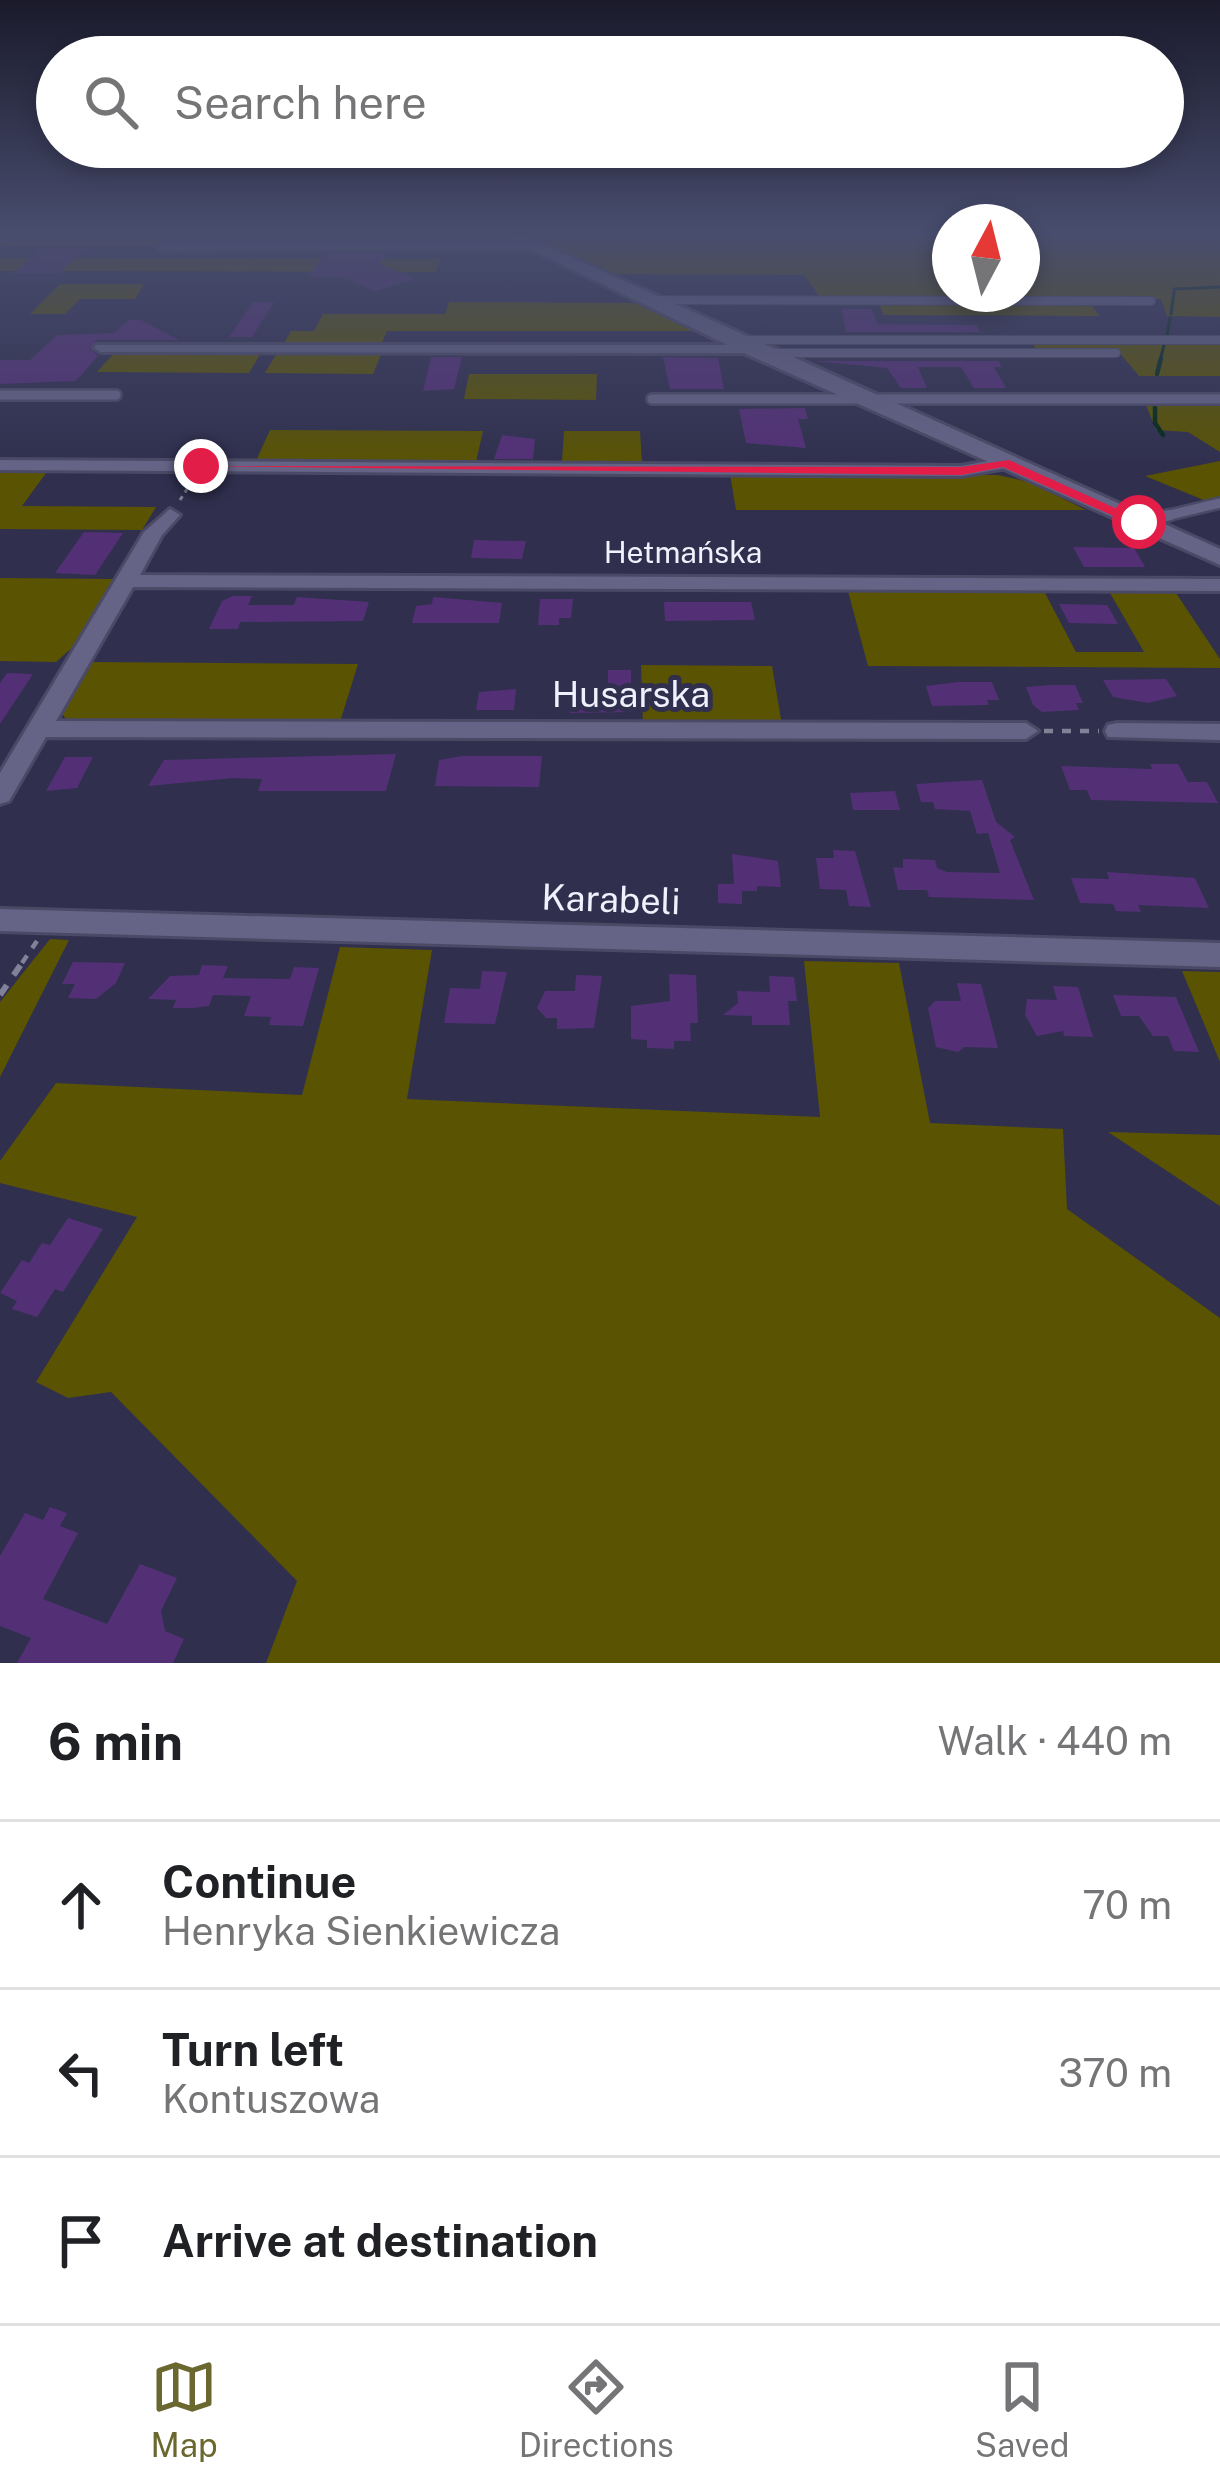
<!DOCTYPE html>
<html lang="en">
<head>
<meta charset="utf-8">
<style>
  :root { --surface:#fff; --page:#f6f6f6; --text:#202124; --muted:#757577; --line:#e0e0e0; --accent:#6a672f }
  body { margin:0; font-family:"Public Sans",sans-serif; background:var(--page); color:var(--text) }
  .compass { position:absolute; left:932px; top:204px; width:108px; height:108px; border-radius:50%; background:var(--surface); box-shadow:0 6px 18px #0003; rotate:7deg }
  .stop { position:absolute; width:36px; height:36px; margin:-27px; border:9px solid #e11d48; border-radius:50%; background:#fff }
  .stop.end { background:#e11d48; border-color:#fff; box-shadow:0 3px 12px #0008 }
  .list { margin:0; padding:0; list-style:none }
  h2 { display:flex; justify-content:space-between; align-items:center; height:156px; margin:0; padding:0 48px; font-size:51px }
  h2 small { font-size:39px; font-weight:400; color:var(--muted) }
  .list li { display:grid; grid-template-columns:78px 1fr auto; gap:36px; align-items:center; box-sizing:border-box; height:168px; padding:0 48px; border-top:3px solid var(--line) }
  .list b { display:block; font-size:45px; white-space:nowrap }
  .list p { margin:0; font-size:39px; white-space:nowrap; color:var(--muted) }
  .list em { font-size:39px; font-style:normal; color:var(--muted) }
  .icon { flex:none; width:66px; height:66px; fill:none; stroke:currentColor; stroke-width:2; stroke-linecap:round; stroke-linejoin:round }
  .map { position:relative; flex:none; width:1220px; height:1663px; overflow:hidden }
  .search { position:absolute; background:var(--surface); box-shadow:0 6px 18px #0003; left:36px; right:36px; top:36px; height:132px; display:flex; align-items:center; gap:30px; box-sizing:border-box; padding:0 42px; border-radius:66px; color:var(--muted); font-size:45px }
  .sheet { height:660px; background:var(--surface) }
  nav { display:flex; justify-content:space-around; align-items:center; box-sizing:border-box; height:168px; border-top:3px solid var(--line); background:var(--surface); font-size:33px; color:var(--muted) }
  nav a { display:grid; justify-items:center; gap:6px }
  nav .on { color:var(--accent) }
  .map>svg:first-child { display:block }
  .green { fill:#595302 }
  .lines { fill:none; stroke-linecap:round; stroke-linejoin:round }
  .stream-far1 { stroke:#05291c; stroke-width:3 }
  .stream { stroke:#05291c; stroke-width:4.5 }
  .building { fill:#533076 }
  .service-far2-casing { stroke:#4b4a66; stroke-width:10 }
  .service-far1-casing { stroke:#4b4a66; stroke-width:14 }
  .service-casing { stroke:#4b4a66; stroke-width:15 }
  .minor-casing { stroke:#4b4a66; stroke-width:6 }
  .tertiary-casing { stroke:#4b4a66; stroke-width:6 }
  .path-far2 { stroke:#818198; stroke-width:3; stroke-dasharray:4.5 4.5; stroke-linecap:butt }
  .path-far1 { stroke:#818198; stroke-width:4.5; stroke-dasharray:9 9; stroke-linecap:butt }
  .path { stroke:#818198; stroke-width:6; stroke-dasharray:12 12; stroke-linecap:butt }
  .service-far2 { stroke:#656486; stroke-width:8 }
  .service-far1 { stroke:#656486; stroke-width:9 }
  .service { stroke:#656486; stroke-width:10 }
  .minor { fill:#656486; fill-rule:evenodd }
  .tertiary { fill:#656486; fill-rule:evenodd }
  .route { fill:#e11d48 }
  .labels { text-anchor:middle; stroke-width:10; stroke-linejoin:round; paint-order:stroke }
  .far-street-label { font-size:30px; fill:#f1f1fd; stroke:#302f4e }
  .street-label { font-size:36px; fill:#f1f1fd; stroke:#302f4e }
</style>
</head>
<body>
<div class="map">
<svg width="1220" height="1663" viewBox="0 0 1220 1663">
  <rect width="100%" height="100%" fill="#302f4e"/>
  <g class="green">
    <polygon points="10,234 168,235 159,246 0,246"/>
    <polygon points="950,234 950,294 1022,294 1022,234 1220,234 1220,317 1167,316 1161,299 821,298 804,275 604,274 528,236"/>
    <polygon points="0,258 441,259 436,272 0,271"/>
    <polygon points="60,284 144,284 135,299 80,299 65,314 30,314"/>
    <polygon points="449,302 635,303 695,331 387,331 380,347 284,343 291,331 314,331 323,314 445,314"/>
    <polygon points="878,303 1089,303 1100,316 884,315"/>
    <polygon points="1031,341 1220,342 1220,376 1139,376 1119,352 1037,351"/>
    <polygon points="116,351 262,351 249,373 97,372"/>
    <polygon points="287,351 382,352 373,374 265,373 275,356"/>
    <polygon points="469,374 597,374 596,400 464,399"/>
    <polygon points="1144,400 1220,400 1220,452 1188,432 1156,430"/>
    <polygon points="270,430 483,431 476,462 256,461"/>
    <polygon points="564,431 640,431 642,463 562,462"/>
    <polygon points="1220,461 1220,499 1206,501 1145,476"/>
    <polygon points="0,469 49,469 22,506 156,507 142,530 0,529"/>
    <polygon points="730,474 998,475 1029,482 1086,510 736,510"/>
    <polygon points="0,578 114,579 74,646 56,662 0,661"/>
    <polygon points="848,591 1045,593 1076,652 1144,652 1110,593 1176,593 1220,659 1220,668 868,666"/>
    <polygon points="91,662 358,664 340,722 68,722 61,712"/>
    <polygon points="641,665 772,666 782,725 643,725"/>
    <polygon points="50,939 69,940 0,1077 0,1002"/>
    <polygon points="340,947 432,950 407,1099 820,1117 804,961 899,963 930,1123 1063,1129 1067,1209 1220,1318 1220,1663 266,1663 297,1581 111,1392 68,1398 36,1382 137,1217 0,1183 0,1161 56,1083 302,1095"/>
    <polygon points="1182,971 1220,972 1220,1062"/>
    <polygon points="1108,1132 1220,1135 1220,1206"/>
  </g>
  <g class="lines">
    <g class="stream-far1">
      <polyline points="1174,289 1220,287"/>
      <polyline points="1171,314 1174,292"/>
      <polyline points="1167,335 1170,318"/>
      <polyline points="1160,361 1164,345"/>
    </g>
    <g class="stream">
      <polyline points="1157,374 1161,358"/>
      <polyline points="1155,407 1155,423 1163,435"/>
    </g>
  </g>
  <g class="building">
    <polygon points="43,248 87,248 59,273 14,273"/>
    <polygon points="389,253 379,264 416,279 374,291 343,277 309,277 323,254"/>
    <polygon points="253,302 274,302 252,337 229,337"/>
    <polygon points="842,309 871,309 878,324 976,325 980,332 846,332"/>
    <polygon points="129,320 141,320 179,340 96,340 90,349 98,356 76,381 0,384 0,360 30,360 57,335 114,333"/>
    <polygon points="431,357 462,357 454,389 423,391"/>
    <polygon points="663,357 718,358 724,389 670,389"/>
    <polygon points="814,361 998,361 1002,367 994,367 1006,388 974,388 961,367 918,367 927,388 901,388 887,368"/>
    <polygon points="805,408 808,419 798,419 806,448 746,443 739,409"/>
    <polygon points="502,435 535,439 533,459 494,459"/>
    <polygon points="84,532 123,533 95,575 55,573"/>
    <polygon points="474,540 513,541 526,541 522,559 471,558"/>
    <polygon points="1073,547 1134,548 1145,567 1084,567"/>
    <polygon points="233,596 252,596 248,605 294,605 297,597 369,602 363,621 240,622 238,629 209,629 222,601"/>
    <polygon points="433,597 502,603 499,623 412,623 416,606 432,604"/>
    <polygon points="540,599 573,599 571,618 559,618 559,625 538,625"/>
    <polygon points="664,602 751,602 755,620 665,621"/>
    <polygon points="1059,604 1107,605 1118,624 1069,623"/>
    <polygon points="608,670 631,670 631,712 570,713 572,688 608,688"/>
    <polygon points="7,673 33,674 0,724 0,683"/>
    <polygon points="1166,679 1177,696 1148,703 1113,697 1103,680"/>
    <polygon points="958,682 992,682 999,700 987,700 989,705 932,706 926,686"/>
    <polygon points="1051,685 1075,685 1083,703 1076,703 1079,710 1042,712 1033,705 1026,687"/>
    <polygon points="516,689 514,710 476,710 479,692"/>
    <polygon points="396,754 386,791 258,791 262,779 233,778 148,786 164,760"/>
    <polygon points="462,756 542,756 539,787 435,786 439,760"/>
    <polygon points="65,757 93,757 77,788 46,791"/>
    <polygon points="1150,764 1178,764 1188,782 1207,782 1218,803 1091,800 1087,790 1070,790 1061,766 1152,769"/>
    <polygon points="982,780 996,822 1015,837 1010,840 1034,900 929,897 927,890 898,890 893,867 903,868 903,859 935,860 937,868 947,872 1000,873 988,833 977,834 970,811 935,809 933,802 921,802 916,784"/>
    <polygon points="895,791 900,810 853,810 850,793"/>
    <polygon points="833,850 855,851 871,907 849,906 846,890 820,889 816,858 834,858"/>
    <polygon points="732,854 778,861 781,887 757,886 757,891 742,891 742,904 718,903 718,884 734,884"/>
    <polygon points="1107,872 1195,878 1209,908 1138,905 1141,912 1116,911 1113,904 1080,903 1071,878 1109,879"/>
    <polygon points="73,962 125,963 116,983 96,999 68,998 75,984 62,984"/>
    <polygon points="202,965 228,966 223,978 290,979 294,967 319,968 303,1026 269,1025 271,1017 244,1016 251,996 213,995 209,1006 193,1008 173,1008 176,1000 148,999 170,976 199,975"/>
    <polygon points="482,971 507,972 495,1024 444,1023 450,988 480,989"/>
    <polygon points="669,974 696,975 698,1023 690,1023 691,1041 674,1041 674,1049 647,1048 647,1040 631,1039 631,1006 670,1001"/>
    <polygon points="576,975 602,976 594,1028 557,1029 557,1018 546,1018 537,1008 545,991 575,991"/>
    <polygon points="769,976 794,977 797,1001 788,1001 790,1025 752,1025 752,1016 723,1015 738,1003 737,991 770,992"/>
    <polygon points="957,983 981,984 998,1048 964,1047 958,1052 936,1047 928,1008 935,1001 961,1001"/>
    <polygon points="1053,986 1078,987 1093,1037 1064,1036 1063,1031 1037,1036 1025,1015 1027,999 1057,1000"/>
    <polygon points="1113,995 1176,997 1199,1052 1174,1051 1168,1036 1153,1036 1139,1016 1121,1016"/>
    <polygon points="68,1218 103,1229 63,1292 55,1289 37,1317 12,1309 17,1301 0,1293 22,1260 29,1263 42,1243 50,1245"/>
    <polygon points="50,1507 67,1513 60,1526 78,1533 43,1599 107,1624 140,1564 177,1578 161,1611 165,1631 184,1639 173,1663 17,1663 31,1638 0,1626 0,1556 25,1513 43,1520"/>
  </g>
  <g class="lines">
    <defs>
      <g id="service-far2">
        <polyline points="651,300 1151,301"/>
        <polyline points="738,340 1220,340"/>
        <polyline points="765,353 1116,353"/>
      </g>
      <g id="service-far1">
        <polyline points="0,395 116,395"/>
        <polyline points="652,399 1220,399"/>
        <polyline points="1157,518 1220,503"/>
      </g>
      <polyline id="service" points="1139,522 1170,515"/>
      <g id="minor">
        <polygon points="529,241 533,248 163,250 157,246 163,242"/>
        <polygon points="96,345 750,345 757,349 750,353 101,352 94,348"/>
        <polygon points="1005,458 1011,459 1011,467 961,476 0,470 0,460 961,466"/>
        <polygon points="170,509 180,515 162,535 140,575 1220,579 1220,591 133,587 56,721 1026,723 1038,731 1026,739 46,737 9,801 0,804 0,773 144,532"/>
        <polygon points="1117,723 1220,724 1220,740 1108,737 1105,731 1108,725"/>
        <polygon points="0,909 1220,943 1220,967 0,931"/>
      </g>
      <polygon id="tertiary" points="500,234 520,234 1220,549 1220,565 744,353"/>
    </defs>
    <use href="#service-far2" class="service-far2-casing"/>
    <use href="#service-far1" class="service-far1-casing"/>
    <use href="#service" class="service-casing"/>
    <use href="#minor" class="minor-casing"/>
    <use href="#tertiary" class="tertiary-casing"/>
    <g class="path-far2">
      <polyline points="0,241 8,234"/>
      <polyline points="180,500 193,480"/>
    </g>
    <g class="path-far1">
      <polyline points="1044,731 1099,731"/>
      <polyline points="22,963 37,941"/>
    </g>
    <polyline class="path" points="0,995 24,960"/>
    <use href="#service-far2" class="service-far2"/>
    <use href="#service-far1" class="service-far1"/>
    <use href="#service" class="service"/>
    <use href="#minor" class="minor"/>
    <use href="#tertiary" class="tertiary"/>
  </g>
  <linearGradient id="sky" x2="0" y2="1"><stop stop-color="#1a1a2b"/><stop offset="0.5" stop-color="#484d6e"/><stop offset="1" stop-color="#484d6e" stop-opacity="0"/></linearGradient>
  <rect width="1220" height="467" fill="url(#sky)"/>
  <polygon class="route" points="1009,460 1146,522 1134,525 1003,467 961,475 195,466 961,467"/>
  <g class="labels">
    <g class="far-street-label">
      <text x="683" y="563">Hetmańska</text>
    </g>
    <g class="street-label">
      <text x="631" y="707">Husarska</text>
      <text transform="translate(611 899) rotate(2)" y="13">Karabeli</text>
    </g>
  </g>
</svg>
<svg class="compass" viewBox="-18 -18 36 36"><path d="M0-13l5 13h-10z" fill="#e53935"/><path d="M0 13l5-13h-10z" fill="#757577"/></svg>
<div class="stop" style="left:1139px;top:522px"></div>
<div class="stop end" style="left:201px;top:466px"></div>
<div class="search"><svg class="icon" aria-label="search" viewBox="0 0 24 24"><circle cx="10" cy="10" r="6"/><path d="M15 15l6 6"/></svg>Search here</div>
</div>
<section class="sheet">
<h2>6 min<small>Walk · 440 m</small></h2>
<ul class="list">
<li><svg class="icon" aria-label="ahead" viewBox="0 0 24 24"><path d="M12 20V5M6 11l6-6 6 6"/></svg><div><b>Continue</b><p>Henryka Sienkiewicza</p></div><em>70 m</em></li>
<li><svg class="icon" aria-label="left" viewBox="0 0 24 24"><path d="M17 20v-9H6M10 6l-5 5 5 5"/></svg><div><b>Turn left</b><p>Kontuszowa</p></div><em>370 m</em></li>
<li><svg class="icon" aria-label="arrive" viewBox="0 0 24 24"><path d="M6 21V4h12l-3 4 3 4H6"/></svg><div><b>Arrive at destination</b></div></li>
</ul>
</section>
<nav>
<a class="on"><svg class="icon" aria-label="map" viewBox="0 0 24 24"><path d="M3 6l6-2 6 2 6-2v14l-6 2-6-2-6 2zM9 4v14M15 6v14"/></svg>Map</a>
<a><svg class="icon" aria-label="directions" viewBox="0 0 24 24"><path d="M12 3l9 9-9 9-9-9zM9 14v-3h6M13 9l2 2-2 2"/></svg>Directions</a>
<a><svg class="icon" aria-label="saved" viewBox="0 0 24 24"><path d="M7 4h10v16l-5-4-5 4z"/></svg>Saved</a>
</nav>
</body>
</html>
